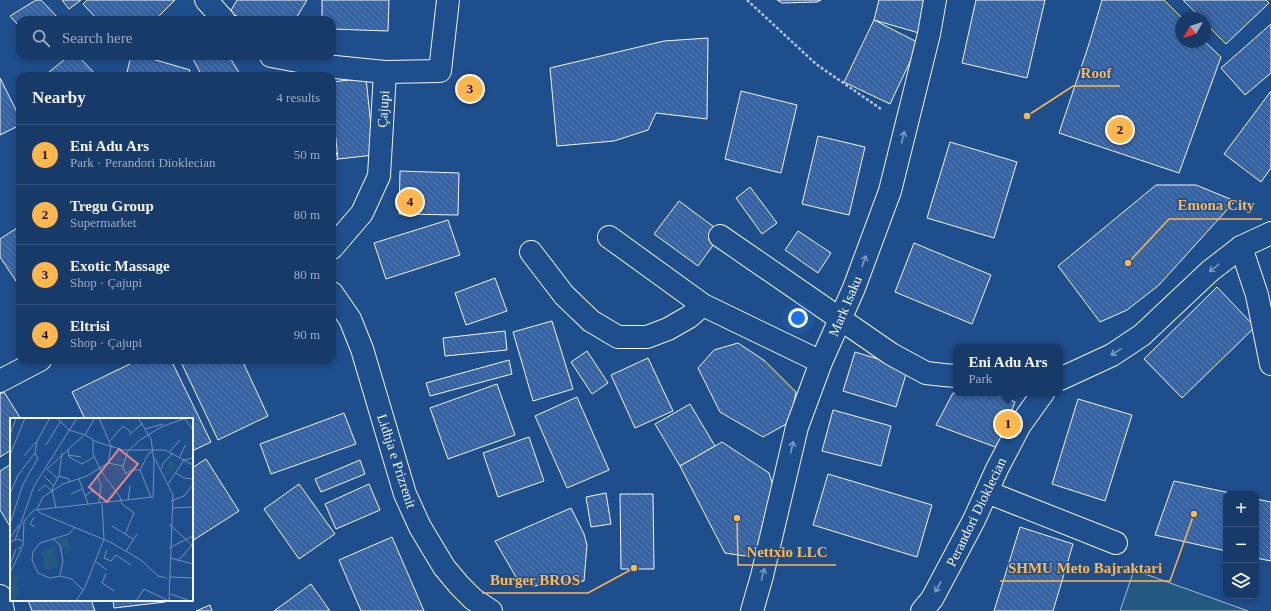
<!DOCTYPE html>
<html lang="en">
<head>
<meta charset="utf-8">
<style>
  :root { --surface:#173a69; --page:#244571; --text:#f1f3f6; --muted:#9eadc0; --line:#36547d; --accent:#ffb74d }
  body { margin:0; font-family:Georgia,serif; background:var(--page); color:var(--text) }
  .controls { position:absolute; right:12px; bottom:12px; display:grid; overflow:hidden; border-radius:8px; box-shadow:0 2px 6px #0003 }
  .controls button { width:36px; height:36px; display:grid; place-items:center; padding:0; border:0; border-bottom:1px solid var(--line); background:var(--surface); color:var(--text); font:20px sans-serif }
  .compass { position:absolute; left:1175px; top:12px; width:36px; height:36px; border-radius:50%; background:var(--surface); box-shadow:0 2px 6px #0003; rotate:231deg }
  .you { position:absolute; left:798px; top:318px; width:14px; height:14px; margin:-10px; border:3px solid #fff; border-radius:50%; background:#1a73e8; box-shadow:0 0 0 6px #1a73e833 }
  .badge { display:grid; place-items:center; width:26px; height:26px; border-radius:50%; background:var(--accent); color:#111; font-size:13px; font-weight:700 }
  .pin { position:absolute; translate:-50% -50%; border:2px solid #fff; box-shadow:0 1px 4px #0006 }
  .popup { position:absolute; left:953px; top:344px; width:110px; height:52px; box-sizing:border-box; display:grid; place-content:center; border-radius:8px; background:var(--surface); filter:drop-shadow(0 1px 3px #0005); font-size:13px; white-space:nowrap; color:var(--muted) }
  .popup b { font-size:15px; color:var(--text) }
  .popup::after { content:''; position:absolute; left:50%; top:100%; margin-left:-8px; border:8px solid transparent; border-top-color:var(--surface) }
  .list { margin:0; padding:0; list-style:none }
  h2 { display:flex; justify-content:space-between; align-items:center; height:52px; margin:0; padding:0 16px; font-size:17px }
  h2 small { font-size:13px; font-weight:400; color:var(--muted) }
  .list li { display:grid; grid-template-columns:26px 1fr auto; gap:12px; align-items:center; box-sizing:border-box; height:60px; padding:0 16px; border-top:1px solid var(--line) }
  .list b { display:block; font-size:15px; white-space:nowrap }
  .list p { margin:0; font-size:13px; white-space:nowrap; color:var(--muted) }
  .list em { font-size:13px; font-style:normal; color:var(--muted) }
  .icon { flex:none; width:22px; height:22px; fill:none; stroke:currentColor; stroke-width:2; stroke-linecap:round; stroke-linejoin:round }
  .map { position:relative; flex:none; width:1271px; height:611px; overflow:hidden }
  .search { position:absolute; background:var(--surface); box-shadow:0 2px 6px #0003; left:16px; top:16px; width:320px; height:44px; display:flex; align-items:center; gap:10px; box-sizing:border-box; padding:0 14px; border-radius:12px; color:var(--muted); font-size:15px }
  .panel { position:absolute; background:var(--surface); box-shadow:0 2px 6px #0003; left:16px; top:72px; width:320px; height:292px; border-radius:12px }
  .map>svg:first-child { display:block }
  .pitch { fill:#245a82; stroke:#a8bbd7 }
  .building { fill:url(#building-back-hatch); stroke:#f2f6ff }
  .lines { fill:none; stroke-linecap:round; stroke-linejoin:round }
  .minor-casing { stroke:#f2f6ff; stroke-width:24 }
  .path { stroke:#b3c4dc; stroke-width:2.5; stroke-dasharray:3 2; stroke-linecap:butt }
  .minor { stroke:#1f4e8c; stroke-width:22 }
  .oneway { stroke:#7e9ac0 }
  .labels { text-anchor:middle; stroke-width:3; stroke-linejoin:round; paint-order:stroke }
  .street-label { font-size:14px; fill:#f2f6ff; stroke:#1f4e8c }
  .inset-road { fill:none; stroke:#7391ba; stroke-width:1 }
  .view { fill:#e38589; fill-opacity:0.15; stroke:#e38589; stroke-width:2 }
  .inset-edge { fill:none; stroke:#f2f6ff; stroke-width:2 }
  .leader { fill:none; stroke:#ffb74d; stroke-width:1.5 }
  .callout-dot { fill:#ffb74d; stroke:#1f4e8c; stroke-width:1.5 }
  .callout-label { font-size:15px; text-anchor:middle; font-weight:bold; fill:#ffb74d; stroke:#1f4e8c; stroke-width:3; stroke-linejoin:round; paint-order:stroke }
</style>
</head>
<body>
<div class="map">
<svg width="1271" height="611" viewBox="0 0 1271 611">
  <defs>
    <pattern id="building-back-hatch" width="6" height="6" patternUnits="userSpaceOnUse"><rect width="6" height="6" fill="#3563a3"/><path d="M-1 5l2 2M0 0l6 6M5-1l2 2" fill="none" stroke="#537ab1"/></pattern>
  </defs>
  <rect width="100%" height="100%" fill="#1f4e8c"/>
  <polygon class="pitch" points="1134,570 1248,611 1120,611"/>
  <g class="building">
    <polygon points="36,0 41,0 60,20 20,20 20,27 10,16"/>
    <polygon points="62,0 81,0 69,9"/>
    <polygon points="87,0 175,0 155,20 98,20 83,4"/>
    <polygon points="237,0 307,0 295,20 243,20 230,12"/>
    <polygon points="322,0 389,0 388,31 332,29 332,20 322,20"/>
    <polygon points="777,0 821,0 817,2 782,3"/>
    <polygon points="879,0 928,0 919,33 874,20"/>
    <polygon points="976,0 1045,0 1027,78 962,63"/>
    <polygon points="1102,0 1164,0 1182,18 1181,42 1205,42 1221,57 1179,173 1059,133 1089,44"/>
    <polygon points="1183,0 1266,0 1269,3 1226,44 1205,23 1205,18 1201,18"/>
    <polygon points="874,20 919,43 890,104 844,82"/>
    <polygon points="1271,24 1271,73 1245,95 1221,68"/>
    <polygon points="708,38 707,119 656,113 648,130 614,141 557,146 550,68 664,41"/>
    <polygon points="69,56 78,56 97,76 44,76"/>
    <polygon points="131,56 142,56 190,70 188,76 126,76"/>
    <polygon points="198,56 229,56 241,76 202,76 193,59"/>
    <polygon points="0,78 20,118 20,125 0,135"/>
    <polygon points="366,78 374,155 338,159 332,103 332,82"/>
    <polygon points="741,91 797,105 781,173 725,159"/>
    <polygon points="1271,91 1271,168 1261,182 1224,154"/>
    <polygon points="818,136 865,147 849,215 802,204"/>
    <polygon points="332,138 338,159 332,160"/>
    <polygon points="950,142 1017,162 994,238 927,218"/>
    <polygon points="400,171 459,173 458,215 399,214"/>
    <polygon points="1156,185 1196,185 1235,201 1159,285 1127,310 1100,322 1058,266"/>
    <polygon points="750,187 777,223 762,234 736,198"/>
    <polygon points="679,201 722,233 698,266 654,234"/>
    <polygon points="448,220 460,255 386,279 374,243"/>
    <polygon points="20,226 20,287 0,257 0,239"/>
    <polygon points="798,231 831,253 818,273 785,250"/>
    <polygon points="914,243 991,275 972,324 895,292"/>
    <polygon points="495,278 507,311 466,325 455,293"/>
    <polygon points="1217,287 1255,327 1182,398 1144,359"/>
    <polygon points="552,321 573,389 533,401 513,332"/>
    <polygon points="505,331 507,350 445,356 443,338"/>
    <polygon points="738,343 765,361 796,392 790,422 763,437 720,412 698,368 714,350"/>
    <polygon points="587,351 608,383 592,394 571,362"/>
    <polygon points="855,352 908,368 896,407 843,391"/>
    <polygon points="648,358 673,411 635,428 611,375"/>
    <polygon points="138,360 171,360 211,442 192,451 192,419 85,419 72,392"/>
    <polygon points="180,360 242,360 268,416 218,440"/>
    <polygon points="509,360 512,374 430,396 426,383"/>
    <polygon points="497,384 515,435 448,459 430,408"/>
    <polygon points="4,392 21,419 11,419 11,450 0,457 0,394"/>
    <polygon points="953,393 992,393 1015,402 998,448 936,425"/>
    <polygon points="577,397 609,470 567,488 535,416"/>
    <polygon points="1078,399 1132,415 1105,501 1052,484"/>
    <polygon points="690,404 715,446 680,466 655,424"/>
    <polygon points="833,410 891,426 881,466 822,451"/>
    <polygon points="344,413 356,444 271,474 260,444"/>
    <polygon points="529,437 544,481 498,497 483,453"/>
    <polygon points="722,442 769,473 775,492 762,543 745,556 725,553 680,466"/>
    <polygon points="206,459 239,511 192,541 192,468"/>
    <polygon points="360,460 365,474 321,492 315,479"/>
    <polygon points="11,464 11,528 0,510 0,471"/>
    <polygon points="828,474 932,505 917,557 813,525"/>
    <polygon points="1174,481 1235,494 1226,494 1226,551 1155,535"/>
    <polygon points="299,484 335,534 299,559 264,509"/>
    <polygon points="369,484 380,510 336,529 325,504"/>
    <polygon points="606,493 611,524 591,527 586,497"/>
    <polygon points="620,494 653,494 654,569 621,569"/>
    <polygon points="1256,499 1271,502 1271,561 1256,558"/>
    <polygon points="571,508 584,534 587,545 584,581 532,586 516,577 495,541"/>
    <polygon points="1020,527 1073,544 1053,611 994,611"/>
    <polygon points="392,537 424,611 361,611 339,560"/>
    <polygon points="311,584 330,611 274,611"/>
    <polygon points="28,600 91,600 95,611 32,611"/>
    <polygon points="113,600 165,600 165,602 114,608"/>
    <polygon points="210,605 212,611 196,611"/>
  </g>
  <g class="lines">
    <defs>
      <g id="minor">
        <polyline points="206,0 224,20"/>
        <polyline points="271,56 325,66 385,72 379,176 362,213 332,248"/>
        <polyline points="385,72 440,71 448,0"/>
        <polyline points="720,236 891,354 926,373 944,375 956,376"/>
        <polyline points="609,237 703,305 821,362"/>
        <polyline points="1241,247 1257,295 1271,364"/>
        <polyline points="531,252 564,295 591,321 618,337 647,337 668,329 689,317 703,305"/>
        <polyline points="332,293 350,319 362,349 405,494 420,527 444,567 459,585 473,599 491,611"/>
        <polyline points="1060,379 1112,355 1142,335 1210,271 1241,247 1271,233"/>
        <polyline points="0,381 40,360"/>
        <polyline points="987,492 1116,543"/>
        <polyline points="0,596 3,611"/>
        <polyline points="752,611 762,576 797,427 821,362 854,288 890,191 929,34 935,0"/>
        <polyline points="922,611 932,599 974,520 997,469 1020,425 1043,393"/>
      </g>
    </defs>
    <use href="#minor" class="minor-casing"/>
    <polyline class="path" points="747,0 816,64 881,109"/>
    <use href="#minor" class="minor"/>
  </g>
  <defs><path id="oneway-shaft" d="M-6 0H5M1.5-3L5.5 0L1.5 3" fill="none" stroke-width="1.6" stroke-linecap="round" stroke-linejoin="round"/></defs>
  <g class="oneway">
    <use href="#oneway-shaft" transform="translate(903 137) rotate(-76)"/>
    <use href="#oneway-shaft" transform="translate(864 261) rotate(-70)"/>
    <use href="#oneway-shaft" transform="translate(1214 268) rotate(142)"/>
    <use href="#oneway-shaft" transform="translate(1116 352) rotate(149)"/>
    <use href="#oneway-shaft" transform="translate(792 447) rotate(-77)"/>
    <use href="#oneway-shaft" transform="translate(763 574) rotate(-76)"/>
    <use href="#oneway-shaft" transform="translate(938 587) rotate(119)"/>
  </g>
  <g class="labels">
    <g class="street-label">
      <text transform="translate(383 109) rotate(-86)" y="5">Çajupi</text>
      <text transform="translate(845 306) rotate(-67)" y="5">Mark Isaku</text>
      <text transform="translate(397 461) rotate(72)" y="5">Lidhja e Prizrenit</text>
      <text transform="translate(976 512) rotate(-64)" y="5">Perandori Dioklecian</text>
    </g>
  </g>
  <g transform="translate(10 418)">
    <rect width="183" height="183" fill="#1f4e8c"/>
    <path d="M160 42 168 47 160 56 156 57 154 54 158 53 157 45ZM59 118 58 127 62 130 56 136 54 135 58 130 54 129 52 135 46 122ZM3 156 9 158 6 168 10 169 4 183H0V160Z" fill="#245a82"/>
    <path d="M44 130 49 149 36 152 31 133Z" fill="#245a82"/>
    <path class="inset-road" d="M47 0 59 12 75 17 87 24 113 32H155L183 47M89 0 101 28 98 46M175 1 183 12M135 11 153 6M0 17 6 0M75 17 85 0M119 17 133 5M83 22V36L91 53 110 79 112 86 124 95 115 116M100 23 113 8 121 14M36 27 50 4M58 31 59 39 72 46 84 39M160 33 170 22M0 37 15 0M58 37 71 39M14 38 26 24M170 39 175 27M145 41 163 77 159 183M112 48 116 56 121 52H130M151 51 154 44 163 35M166 55 174 60 183 61M34 58 44 68M49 58 59 61V64M47 60 37 51 73 18M69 61 78 86M158 66 174 42 183 40M28 73 35 67 42 73M0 76 8 57 25 35 27 23 40 0M61 76 72 71M75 78 82 73 90 77M141 79 130 52 139 35 143 34M118 82 120 68M161 83 174 78 183 67M89 85 91 67 87 57 91 53M46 90 42 71 49 58 52 35M162 90 183 89M24 99 20 106 25 109M0 106 13 66 28 40 25 35M159 106 183 128M102 108 123 121M65 109 59 116 30 125 23 134 22 142 28 155 40 160 50 158 62 161 73 172M0 120 9 107M43 121 50 127 53 143 50 157M5 122 24 68 67 0M0 124 8 121 12 123M159 130 183 118M8 131 13 128 14 103 24 92 143 79 144 43 141 21 128 0M97 132 94 140 101 143 106 137 121 147M116 133 127 116M160 140 183 146M85 143 97 152M168 143 182 127M0 147 6 131M0 155 12 130M96 155 92 165 104 173M160 159 183 160M157 160 148 158 131 142 100 124 30 95 27 91 33 79 53 66 77 58 98 45 113 48 118 33 130 22 151 9 176 0M161 176 180 183M66 183 75 169 94 121 92 86M126 183 134 171 157 182"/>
    <path class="view" d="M109 31 128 46 97 84 79 69Z"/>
    <rect width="183" height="183" class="inset-edge"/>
  </g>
  <path class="leader" d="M1027 116L1073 86H1120M1128 263L1169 219H1262M737 518L738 565H836M1194 514L1170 581H1000M634 568L588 593H482"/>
  <g class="callout-dot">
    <circle cx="1027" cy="116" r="4"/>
    <circle cx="1128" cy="263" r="4"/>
    <circle cx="737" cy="518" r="4"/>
    <circle cx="1194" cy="514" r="4"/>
    <circle cx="634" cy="568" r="4"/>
  </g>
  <g class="callout-label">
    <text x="1096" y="78">Roof</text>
    <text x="1216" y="210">Emona City</text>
    <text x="787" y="557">Nettxio LLC</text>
    <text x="1085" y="573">SHMU Meto Bajraktari</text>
    <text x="535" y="585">Burger BROS</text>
  </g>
</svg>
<div class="controls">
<button>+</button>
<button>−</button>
<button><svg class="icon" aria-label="layers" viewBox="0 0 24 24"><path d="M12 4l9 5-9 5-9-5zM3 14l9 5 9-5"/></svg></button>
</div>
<svg class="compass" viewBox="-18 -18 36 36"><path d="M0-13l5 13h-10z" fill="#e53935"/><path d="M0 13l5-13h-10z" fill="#9eadc0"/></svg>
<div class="you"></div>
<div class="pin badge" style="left:1008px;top:424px">1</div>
<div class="popup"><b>Eni Adu Ars</b>Park</div>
<div class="pin badge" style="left:1120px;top:130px">2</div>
<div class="pin badge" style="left:470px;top:89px">3</div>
<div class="pin badge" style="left:410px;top:202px">4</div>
<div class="search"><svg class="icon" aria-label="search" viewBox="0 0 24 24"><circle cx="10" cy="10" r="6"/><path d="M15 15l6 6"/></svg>Search here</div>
<section class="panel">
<h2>Nearby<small>4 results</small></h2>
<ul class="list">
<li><span class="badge">1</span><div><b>Eni Adu Ars</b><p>Park · Perandori Dioklecian</p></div><em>50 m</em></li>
<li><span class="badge">2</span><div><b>Tregu Group</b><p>Supermarket</p></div><em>80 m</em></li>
<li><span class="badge">3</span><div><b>Exotic Massage</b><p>Shop · Çajupi</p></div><em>80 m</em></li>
<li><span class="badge">4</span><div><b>Eltrisi</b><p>Shop · Çajupi</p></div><em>90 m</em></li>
</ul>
</section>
</div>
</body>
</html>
